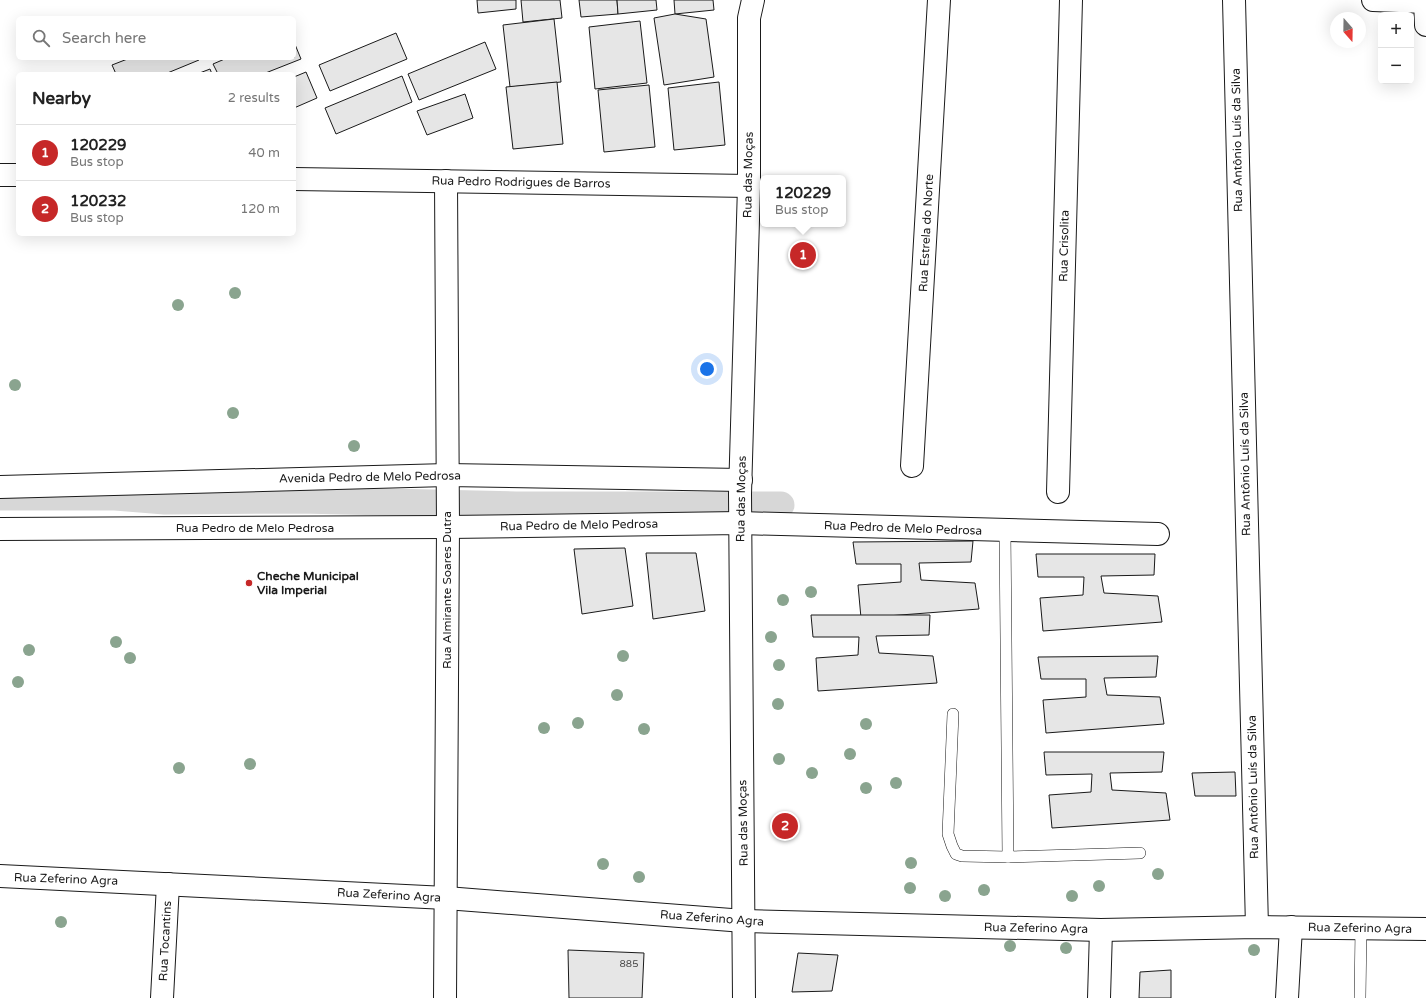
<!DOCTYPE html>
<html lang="en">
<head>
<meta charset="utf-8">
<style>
  :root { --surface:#fff; --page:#f6f6f6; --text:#222; --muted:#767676; --line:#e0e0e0; --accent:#c62828 }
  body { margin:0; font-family:"Varela Round",sans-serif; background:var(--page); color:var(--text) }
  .controls { position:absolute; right:12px; top:12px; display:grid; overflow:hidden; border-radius:6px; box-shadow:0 4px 16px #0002 }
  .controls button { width:36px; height:36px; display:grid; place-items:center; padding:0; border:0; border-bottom:1px solid var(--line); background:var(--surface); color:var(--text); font:20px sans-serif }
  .compass { position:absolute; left:1330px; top:12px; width:36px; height:36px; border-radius:50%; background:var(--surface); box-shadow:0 4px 16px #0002; rotate:160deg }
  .you { position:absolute; left:707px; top:369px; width:14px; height:14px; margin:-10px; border:3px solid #fff; border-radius:50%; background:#1a73e8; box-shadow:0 0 0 6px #1a73e833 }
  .badge { display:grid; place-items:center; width:26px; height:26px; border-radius:50%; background:var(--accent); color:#fff; font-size:13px; font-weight:700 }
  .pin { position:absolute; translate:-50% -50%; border:2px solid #fff; box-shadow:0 1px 4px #0006 }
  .popup { position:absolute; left:760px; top:175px; width:86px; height:52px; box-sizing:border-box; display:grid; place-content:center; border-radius:6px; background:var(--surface); filter:drop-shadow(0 1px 3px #0005); font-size:13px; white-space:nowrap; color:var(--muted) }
  .popup b { font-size:15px; color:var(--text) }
  .popup::after { content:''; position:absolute; left:50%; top:100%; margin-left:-8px; border:8px solid transparent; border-top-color:var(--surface) }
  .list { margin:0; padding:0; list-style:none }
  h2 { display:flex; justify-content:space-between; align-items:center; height:52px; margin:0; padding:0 16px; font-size:17px }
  h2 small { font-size:13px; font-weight:400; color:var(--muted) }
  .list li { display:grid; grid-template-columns:26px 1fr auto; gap:12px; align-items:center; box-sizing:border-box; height:56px; padding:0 16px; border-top:1px solid var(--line) }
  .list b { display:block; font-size:15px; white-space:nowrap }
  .list p { margin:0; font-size:13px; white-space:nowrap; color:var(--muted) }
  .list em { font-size:13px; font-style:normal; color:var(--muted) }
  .icon { flex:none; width:22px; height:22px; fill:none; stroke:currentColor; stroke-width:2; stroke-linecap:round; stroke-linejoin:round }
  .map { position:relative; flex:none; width:1426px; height:998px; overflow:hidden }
  .search { position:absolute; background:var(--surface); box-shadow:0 4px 16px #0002; left:16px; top:16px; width:280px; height:44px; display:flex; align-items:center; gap:10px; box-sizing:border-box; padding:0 14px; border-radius:6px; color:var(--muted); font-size:15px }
  .panel { position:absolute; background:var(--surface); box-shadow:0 4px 16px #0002; left:16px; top:72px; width:280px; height:164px; border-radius:6px }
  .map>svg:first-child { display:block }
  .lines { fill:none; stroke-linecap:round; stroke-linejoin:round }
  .canal { stroke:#d7d7d7; stroke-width:27 }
  .building { fill:#e6e6e6; stroke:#1a1a1a }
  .lane-casing { stroke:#1a1a1a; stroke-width:12 }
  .street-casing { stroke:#1a1a1a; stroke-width:24 }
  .secondary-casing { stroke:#1a1a1a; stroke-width:24 }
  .lane { stroke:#fff; stroke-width:11 }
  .street { stroke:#fff; stroke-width:22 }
  .secondary { stroke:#fff; stroke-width:22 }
  .tree { fill:#8aa48f }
  .poi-dot { fill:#c62828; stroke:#fff; stroke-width:1.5 }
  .labels { text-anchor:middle; stroke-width:3; stroke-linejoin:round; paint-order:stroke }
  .number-label { font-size:10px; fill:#4d4d4d }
  .street-label { font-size:12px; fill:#1a1a1a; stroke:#fff }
  .poi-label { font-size:12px; font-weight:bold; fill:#1a1a1a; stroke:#fff; text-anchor:start }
</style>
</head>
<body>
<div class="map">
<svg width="1426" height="998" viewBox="0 0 1426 998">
  <rect width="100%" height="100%" fill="#fff"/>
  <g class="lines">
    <polyline class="canal" points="0,497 115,497 165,501 300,500 516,505 781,505"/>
  </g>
  <g class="building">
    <polygon points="477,0 516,0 516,9 478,13"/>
    <polygon points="521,0 560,0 562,18 523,22"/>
    <polygon points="579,0 617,0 618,14 581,17"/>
    <polygon points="617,0 656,0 657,10 618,14"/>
    <polygon points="674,0 713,0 714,10 675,14"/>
    <polygon points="675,14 706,19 714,77 664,85 654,18"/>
    <polygon points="554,19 561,82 510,87 503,25"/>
    <polygon points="640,21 647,83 595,89 589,27"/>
    <polygon points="396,33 407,59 330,91 319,65"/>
    <polygon points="294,42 301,59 263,74 218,74 213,64 227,58 294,58"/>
    <polygon points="485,42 496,69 419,100 408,74"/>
    <polygon points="130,58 199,58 199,60 165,74 116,74 112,65"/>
    <polygon points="210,69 212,74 197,74"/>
    <polygon points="306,72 317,98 294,108 294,77"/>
    <polygon points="402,76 412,102 336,134 325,108"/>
    <polygon points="557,82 563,144 513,149 506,87"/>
    <polygon points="719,82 725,145 674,150 668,88"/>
    <polygon points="649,85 655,147 604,152 598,90"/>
    <polygon points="465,94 473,118 427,135 417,111"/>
    <polygon points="973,541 971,562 919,563 921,580 975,583 979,609 861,618 858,585 901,582 901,564 856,564 853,542"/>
    <polygon points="625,548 633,606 582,614 574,549"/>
    <polygon points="646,553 696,553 705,611 653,619"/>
    <polygon points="1036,554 1155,554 1154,575 1101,576 1104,593 1158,596 1162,622 1043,631 1040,598 1083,595 1084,577 1038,577"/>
    <polygon points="811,615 930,615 929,635 876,636 879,653 933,656 937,683 818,691 816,658 858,655 859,637 813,637"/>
    <polygon points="1158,656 1156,677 1104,678 1107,695 1160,697 1164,724 1046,733 1043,700 1086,697 1086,679 1041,679 1038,657"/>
    <polygon points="1044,752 1164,752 1162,772 1110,773 1112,790 1166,793 1170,820 1052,828 1049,795 1091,792 1092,774 1046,775"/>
    <polygon points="1235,772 1236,796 1195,796 1192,773"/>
    <polygon points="568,950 644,953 642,998 569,998"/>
    <polygon points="798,953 838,955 832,991 792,992"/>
    <polygon points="1171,970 1171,998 1139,998 1140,972"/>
  </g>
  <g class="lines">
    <defs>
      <g id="lane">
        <polyline points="1005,531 1008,857 1140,853"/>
        <polyline points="953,714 948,834 952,846 956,854 962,856 1008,857"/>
        <polyline points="1360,998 1361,928"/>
      </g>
      <g id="street">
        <polyline points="1234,0 1257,927"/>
        <polyline points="1373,0 1426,2"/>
        <polyline points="1425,0 1426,25"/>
        <polyline points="0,175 18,175"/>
        <polyline points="294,179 749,186"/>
        <polyline points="912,466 939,0"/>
        <polyline points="0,487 447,475 741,480"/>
        <polyline points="1058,492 1071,0"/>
        <polyline points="0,529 448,527 740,523 1158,534"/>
        <polyline points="0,876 446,898 744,921 1101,930 1257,927 1426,929"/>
        <polyline points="162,998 168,884"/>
        <polyline points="445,998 448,527 446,181"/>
        <polyline points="1099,998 1101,930"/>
        <polyline points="1287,998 1291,927"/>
      </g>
      <polyline id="secondary" points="744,998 740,494 749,186 749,18 753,0"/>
    </defs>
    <use href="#lane" class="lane-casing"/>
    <use href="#street" class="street-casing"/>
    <use href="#secondary" class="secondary-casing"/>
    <use href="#lane" class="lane"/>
    <use href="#street" class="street"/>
    <use href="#secondary" class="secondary"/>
  </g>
  <g class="tree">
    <circle cx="235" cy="293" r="6"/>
    <circle cx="178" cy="305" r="6"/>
    <circle cx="15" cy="385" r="6"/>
    <circle cx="233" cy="413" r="6"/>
    <circle cx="354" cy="446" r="6"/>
    <circle cx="811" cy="592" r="6"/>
    <circle cx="783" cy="600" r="6"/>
    <circle cx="771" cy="637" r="6"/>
    <circle cx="116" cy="642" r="6"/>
    <circle cx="29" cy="650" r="6"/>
    <circle cx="623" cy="656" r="6"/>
    <circle cx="130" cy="658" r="6"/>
    <circle cx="779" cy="665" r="6"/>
    <circle cx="18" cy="682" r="6"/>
    <circle cx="617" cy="695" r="6"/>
    <circle cx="778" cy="704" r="6"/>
    <circle cx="578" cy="723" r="6"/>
    <circle cx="866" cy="724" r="6"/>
    <circle cx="544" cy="728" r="6"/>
    <circle cx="644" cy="729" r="6"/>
    <circle cx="850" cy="754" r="6"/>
    <circle cx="779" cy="759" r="6"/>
    <circle cx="250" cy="764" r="6"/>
    <circle cx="179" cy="768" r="6"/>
    <circle cx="812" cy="773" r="6"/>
    <circle cx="896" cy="783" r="6"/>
    <circle cx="866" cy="788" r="6"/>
    <circle cx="911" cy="863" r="6"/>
    <circle cx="603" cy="864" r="6"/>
    <circle cx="1158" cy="874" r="6"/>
    <circle cx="639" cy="877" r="6"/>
    <circle cx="1099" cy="886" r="6"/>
    <circle cx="910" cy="888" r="6"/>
    <circle cx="984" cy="890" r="6"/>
    <circle cx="945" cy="896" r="6"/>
    <circle cx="1072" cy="896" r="6"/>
    <circle cx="61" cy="922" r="6"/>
    <circle cx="1010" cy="946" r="6"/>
    <circle cx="1066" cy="948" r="6"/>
    <circle cx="1254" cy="950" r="6"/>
  </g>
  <circle class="poi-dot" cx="249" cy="583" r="4"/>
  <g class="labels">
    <g class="number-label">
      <text x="629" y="967">885</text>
    </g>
    <g class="street-label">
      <text transform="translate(1237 140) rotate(-91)" y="4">Rua Antônio Luís da Silva</text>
      <text transform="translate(748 175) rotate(-89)" y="4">Rua das Moças</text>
      <text transform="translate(521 182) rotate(1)" y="4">Rua Pedro Rodrigues de Barros</text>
      <text transform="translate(926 233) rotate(-87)" y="4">Rua Estrela do Norte</text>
      <text transform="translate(1064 246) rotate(-89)" y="4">Rua Crisolita</text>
      <text transform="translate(1245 464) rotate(-91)" y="4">Rua Antônio Luís da Silva</text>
      <text transform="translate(370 477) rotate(-1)" y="4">Avenida Pedro de Melo Pedrosa</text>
      <text transform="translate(741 499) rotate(-89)" y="4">Rua das Moças</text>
      <text transform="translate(579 525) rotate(-1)" y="4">Rua Pedro de Melo Pedrosa</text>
      <text x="255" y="532">Rua Pedro de Melo Pedrosa</text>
      <text transform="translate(903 528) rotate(2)" y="4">Rua Pedro de Melo Pedrosa</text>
      <text transform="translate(447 590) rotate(-90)" y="4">Rua Almirante Soares Dutra</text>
      <text transform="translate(1253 787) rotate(-91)" y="4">Rua Antônio Luís da Silva</text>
      <text transform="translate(743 823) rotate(-91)" y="4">Rua das Moças</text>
      <text transform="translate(66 879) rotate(2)" y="4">Rua Zeferino Agra</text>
      <text transform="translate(389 895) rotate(3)" y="4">Rua Zeferino Agra</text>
      <text transform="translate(712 918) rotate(4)" y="4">Rua Zeferino Agra</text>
      <text transform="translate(1036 928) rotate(1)" y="4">Rua Zeferino Agra</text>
      <text transform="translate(1360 928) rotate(1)" y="4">Rua Zeferino Agra</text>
      <text transform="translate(165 941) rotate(-87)" y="4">Rua Tocantins</text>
    </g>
    <g class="poi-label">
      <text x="257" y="580">Cheche Municipal<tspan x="257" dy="14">Vila Imperial</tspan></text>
    </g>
  </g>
</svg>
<div class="controls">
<button>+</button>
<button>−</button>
</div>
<svg class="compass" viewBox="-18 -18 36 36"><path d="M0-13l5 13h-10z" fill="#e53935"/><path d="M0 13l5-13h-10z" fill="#767676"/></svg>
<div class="you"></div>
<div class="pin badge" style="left:803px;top:255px">1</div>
<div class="popup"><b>120229</b>Bus stop</div>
<div class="pin badge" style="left:785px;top:826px">2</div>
<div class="search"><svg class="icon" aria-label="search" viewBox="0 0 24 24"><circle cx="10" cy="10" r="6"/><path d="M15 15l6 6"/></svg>Search here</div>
<section class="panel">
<h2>Nearby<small>2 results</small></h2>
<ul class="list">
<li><span class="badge">1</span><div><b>120229</b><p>Bus stop</p></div><em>40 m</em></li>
<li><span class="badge">2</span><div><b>120232</b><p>Bus stop</p></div><em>120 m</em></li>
</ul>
</section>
</div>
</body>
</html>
